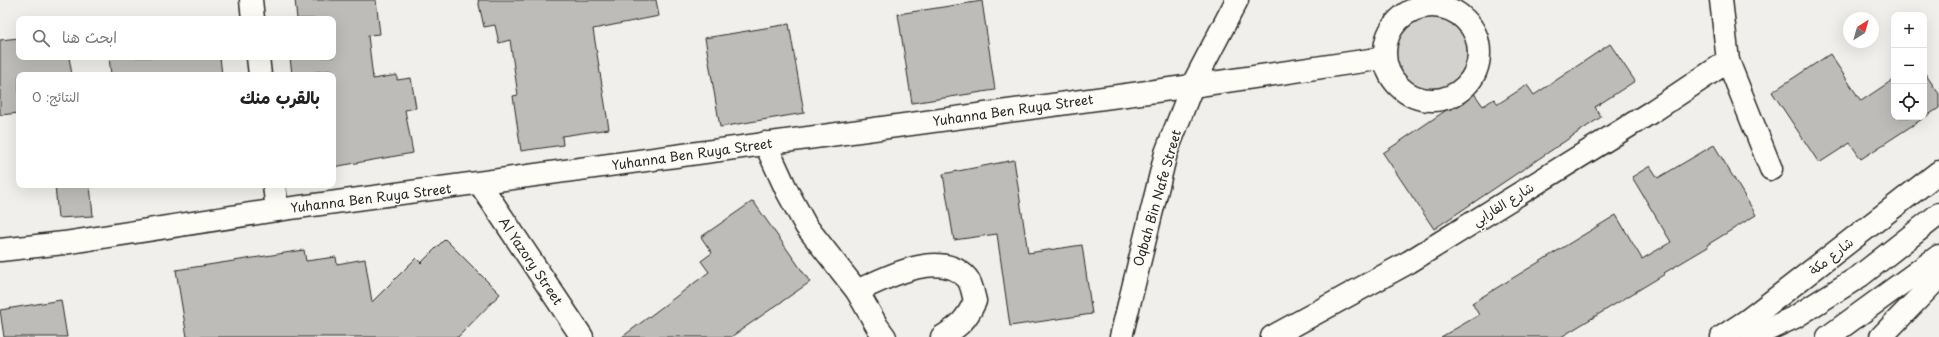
<!DOCTYPE html>
<html lang="ar">
<head>
<meta charset="utf-8">
<style>
  :root { --surface:#fff; --page:#f6f6f6; --text:#222; --muted:#767676; --line:#e0e0e0 }
  body { margin:0; font-family:"Playpen Sans","Playpen Sans Arabic",sans-serif; background:var(--page); color:var(--text); direction:rtl }
  .controls { position:absolute; right:12px; top:12px; display:grid; overflow:hidden; border-radius:8px; box-shadow:0 4px 16px #0002 }
  .controls button { width:36px; height:36px; display:grid; place-items:center; padding:0; border:0; border-bottom:1px solid var(--line); background:var(--surface); color:var(--text); font:20px sans-serif }
  .compass { position:absolute; left:1843px; top:12px; width:36px; height:36px; border-radius:50%; background:var(--surface); box-shadow:0 4px 16px #0002; rotate:37deg }
  .list { margin:0; padding:0; list-style:none }
  h2 { display:flex; justify-content:space-between; align-items:center; height:52px; margin:0; padding:0 16px; font-size:17px }
  h2 small { font-size:13px; font-weight:400; color:var(--muted) }
  .icon { flex:none; width:22px; height:22px; fill:none; stroke:currentColor; stroke-width:2; stroke-linecap:round; stroke-linejoin:round }
  .map { position:relative; flex:none; width:1939px; height:337px; overflow:hidden; direction:ltr }
  .search { position:absolute; background:var(--surface); box-shadow:0 4px 16px #0002; left:16px; top:16px; width:320px; height:44px; display:flex; align-items:center; gap:10px; box-sizing:border-box; padding:0 14px; border-radius:8px; color:var(--muted); font-size:15px }
  .panel { position:absolute; background:var(--surface); box-shadow:0 4px 16px #0002; left:16px; top:72px; width:320px; height:116px; border-radius:8px; direction:rtl }
  .map>svg:first-child { display:block }
  .green { fill:#d3d2cf; stroke:#7f7e7d }
  .building { fill:#bdbcb8; stroke:#2b2b2b }
  .lines { fill:none; stroke-linecap:round; stroke-linejoin:round }
  .minor-casing { stroke:#2b2b2b; stroke-width:25 }
  .major-casing { stroke:#2b2b2b; stroke-width:25 }
  .highway-casing { stroke:#2b2b2b; stroke-width:25 }
  .minor { stroke:#fdfcf7; stroke-width:22 }
  .major { stroke:#fdfcf7; stroke-width:22 }
  .highway { stroke:#fdfcf7; stroke-width:22 }
  .labels { text-anchor:middle; stroke-width:3; stroke-linejoin:round; paint-order:stroke }
  .street-label { font-size:13px; fill:#2b2b2b; stroke:#fdfcf7 }
</style>
</head>
<body>
<div class="map">
<svg width="1939" height="337" viewBox="0 0 1939 337">
  <rect width="100%" height="100%" fill="#f0efeb"/>
  <filter id="ink" filterUnits="userSpaceOnUse"><feTurbulence type="fractalNoise" baseFrequency=".025" numOctaves="2"/><feDisplacementMap in="SourceGraphic" scale="8" xChannelSelector="R" yChannelSelector="G"/><feConvolveMatrix kernelMatrix="1 2 1 2 8 2 1 2 1" color-interpolation-filters="sRGB"/></filter>
  <g filter="url(#ink)">
    <circle class="green" cx="1431" cy="53" r="41"/>
    <g class="building">
      <polygon points="295,0 376,0 380,34 368,35 373,79 397,75 397,80 411,78 416,108 405,110 413,153 333,167 333,70 292,75 290,57 333,57 333,19 297,19"/>
      <polygon points="478,0 656,0 659,16 593,29 609,129 562,136 563,145 521,151 513,96 518,95 510,40 499,43 495,25 484,27"/>
      <polygon points="982,1 995,90 912,103 898,14"/>
      <polygon points="789,24 804,113 720,127 705,38"/>
      <polygon points="19,38 19,57 69,57 72,75 19,75 19,113 0,115 0,40"/>
      <polygon points="1610,44 1635,81 1595,107 1601,117 1434,229 1383,153 1473,92 1483,106 1494,99 1498,104 1527,85 1534,95"/>
      <polygon points="1830,54 1861,101 1894,79 1894,117 1924,117 1924,72 1939,94 1939,108 1861,159 1850,143 1819,163 1772,92"/>
      <polygon points="109,57 220,57 222,75 111,75"/>
      <polygon points="1714,145 1756,215 1707,245 1708,247 1664,273 1665,274 1561,337 1441,337 1479,315 1472,303 1616,215 1642,259 1671,242 1632,177 1650,166 1658,178"/>
      <polygon points="1014,160 1028,253 1082,245 1092,314 1010,326 997,234 954,240 943,174"/>
      <polygon points="55,185 90,185 93,216 58,218"/>
      <polygon points="753,201 810,282 731,337 622,337 709,272 701,261 712,253 701,237"/>
      <polygon points="445,239 500,294 458,337 187,337 176,270 304,250 306,261 336,257 337,264 365,259 372,302 416,258 421,263"/>
      <polygon points="61,300 67,337 4,337 0,310"/>
    </g>
    <g class="lines">
      <defs>
        <g id="minor">
          <polyline points="251,0 253,19"/>
          <polyline points="1721,0 1728,61 1771,169"/>
          <circle cx="1432" cy="53" r="47"/>
          <polyline points="258,57 260,75"/>
          <polyline points="765,143 787,191 806,226 857,291 877,326 885,337"/>
          <polyline points="480,184 582,337"/>
          <polyline points="274,185 277,210"/>
          <polyline points="0,250 64,243 277,210 1192,86 1384,58"/>
          <path d="M857 291C885 278 940 248 967 278 972 284 973 294 975 301 966 321 959 326 942 337"/>
          <polyline points="1121,337 1166,153 1192,86 1237,0"/>
          <polyline points="1272,337 1409,262 1653,111 1728,61"/>
          <polyline points="1881,337 1939,277"/>
        </g>
        <g id="major">
          <polyline points="1722,337 1748,320 1939,172"/>
          <polyline points="1828,337 1939,256"/>
        </g>
        <polyline id="highway" points="1752,337 1795,317 1860,276 1939,214"/>
      </defs>
      <use href="#minor" class="minor-casing"/>
      <use href="#major" class="major-casing"/>
      <use href="#highway" class="highway-casing"/>
      <use href="#minor" class="minor"/>
      <use href="#major" class="major"/>
      <use href="#highway" class="highway"/>
    </g>
  </g>
  <g class="labels">
    <g class="street-label">
      <text transform="translate(1013 110) rotate(-8)" y="5">Yuhanna Ben Ruya Street</text>
      <text transform="translate(692 154) rotate(-8)" y="5">Yuhanna Ben Ruya Street</text>
      <text transform="translate(371 198) rotate(-7)" y="5">Yuhanna Ben Ruya Street</text>
      <text transform="translate(1157 198) rotate(-74)" y="5">Oqbah Bin Nafe Street</text>
      <text transform="translate(1503 204) rotate(-32)" y="5">شارع الفارابي</text>
      <text transform="translate(1831 256) rotate(-38)" y="5">شارع مكة</text>
      <text transform="translate(531 261) rotate(56)" y="5">Al Yazory Street</text>
    </g>
  </g>
</svg>
<div class="controls">
<button>+</button>
<button>−</button>
<button><svg class="icon" aria-label="locate" viewBox="0 0 24 24"><circle cx="12" cy="12" r="6"/><path d="M12 2v4M12 18v4M2 12h4M18 12h4"/></svg></button>
</div>
<svg class="compass" viewBox="-18 -18 36 36"><path d="M0-13l5 13h-10z" fill="#e53935"/><path d="M0 13l5-13h-10z" fill="#767676"/></svg>
<div class="search"><svg class="icon" aria-label="search" viewBox="0 0 24 24"><circle cx="10" cy="10" r="6"/><path d="M15 15l6 6"/></svg>ابحث هنا</div>
<section class="panel">
<h2>بالقرب منك<small>النتائج: 0</small></h2>
<ul class="list">
</ul>
</section>
</div>
</body>
</html>
